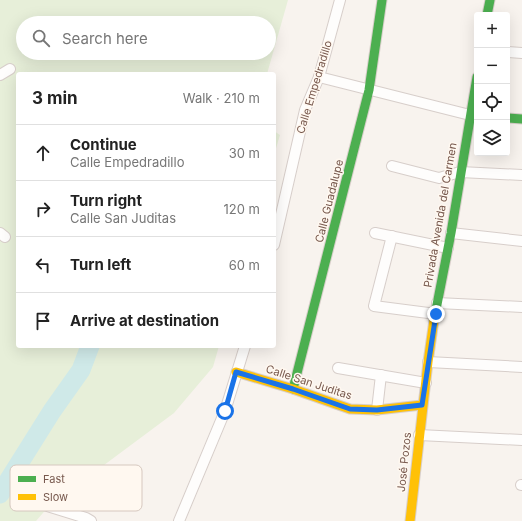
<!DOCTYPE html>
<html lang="en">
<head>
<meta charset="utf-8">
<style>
  :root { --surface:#fff; --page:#f6f6f6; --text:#222; --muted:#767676; --line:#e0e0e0 }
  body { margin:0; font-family:Inter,sans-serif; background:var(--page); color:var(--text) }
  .controls { position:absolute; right:12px; top:12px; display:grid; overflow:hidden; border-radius:4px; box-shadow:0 4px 16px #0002 }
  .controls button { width:36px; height:36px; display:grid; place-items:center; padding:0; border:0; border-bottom:1px solid var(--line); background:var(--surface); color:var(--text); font:20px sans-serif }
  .stop { position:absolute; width:12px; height:12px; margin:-9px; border:3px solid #1a73e8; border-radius:50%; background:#fff }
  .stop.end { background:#1a73e8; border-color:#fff; box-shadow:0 1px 4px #0008 }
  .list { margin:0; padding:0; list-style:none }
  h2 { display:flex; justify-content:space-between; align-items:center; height:52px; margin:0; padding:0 16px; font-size:17px }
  h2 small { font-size:13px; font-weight:400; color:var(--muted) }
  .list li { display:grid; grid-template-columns:26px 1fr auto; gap:12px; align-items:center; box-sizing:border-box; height:56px; padding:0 16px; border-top:1px solid var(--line) }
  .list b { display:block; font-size:15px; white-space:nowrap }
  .list p { margin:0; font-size:13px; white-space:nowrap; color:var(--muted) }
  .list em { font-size:13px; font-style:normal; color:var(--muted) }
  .icon { flex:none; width:22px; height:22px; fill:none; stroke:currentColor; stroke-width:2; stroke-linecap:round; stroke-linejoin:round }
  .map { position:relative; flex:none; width:522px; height:521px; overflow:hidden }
  .search { position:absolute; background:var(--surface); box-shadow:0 4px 16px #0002; left:16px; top:16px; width:260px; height:44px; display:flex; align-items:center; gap:10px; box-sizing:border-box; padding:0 14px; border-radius:22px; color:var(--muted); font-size:15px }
  .panel { position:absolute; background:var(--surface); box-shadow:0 4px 16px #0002; left:16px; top:72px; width:260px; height:276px; border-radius:4px }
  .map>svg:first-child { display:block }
  .green { fill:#e7efd9; fill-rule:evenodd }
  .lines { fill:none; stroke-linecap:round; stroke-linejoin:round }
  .river { stroke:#cfe9e8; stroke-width:19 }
  .street-casing { stroke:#d7ceca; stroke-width:12 }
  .fast-casing { stroke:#d8cfca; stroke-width:11 }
  .slow-casing { stroke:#d8cfca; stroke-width:11 }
  .street { stroke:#fefdfc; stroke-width:10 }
  .fast { stroke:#4caf50; stroke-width:9 }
  .slow { stroke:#ffc107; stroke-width:9 }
  .route { stroke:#1a73e8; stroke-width:5 }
  .labels { text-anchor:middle; stroke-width:3; stroke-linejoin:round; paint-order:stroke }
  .street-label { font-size:11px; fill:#77584d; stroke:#fff8f0 }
  .key { fill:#fff8f0; stroke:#d6c8bf; stroke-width:1 }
  .key-label { font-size:11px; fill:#77584d }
</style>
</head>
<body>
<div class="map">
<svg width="522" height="521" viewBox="0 0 522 521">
  <rect width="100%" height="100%" fill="#f8f3ee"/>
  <g class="green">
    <path d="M0 0H288L267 74H18V346H219L213 367 174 413 49 506 36 521H0ZM23 23H269V53H23Z"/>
    <polygon points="274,131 280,135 274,155"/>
  </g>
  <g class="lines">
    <polyline class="river" points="0,494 52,411 81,370 90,346"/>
    <defs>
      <g id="street">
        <polyline points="507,52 522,53"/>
        <polyline points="0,75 10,69"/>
        <polyline points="319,77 470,115"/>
        <polyline points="392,166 439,178 460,172 522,175"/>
        <polyline points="0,233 5,237"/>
        <polyline points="375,233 448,248"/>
        <polyline points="451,233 522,241"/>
        <polyline points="392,236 374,306 436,314"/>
        <polyline points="274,245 305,110 319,77 340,0"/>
        <polyline points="437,303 522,307"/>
        <polyline points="428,362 522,367"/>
        <polyline points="338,368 426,383"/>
        <polyline points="377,410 381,375"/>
        <polyline points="419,435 522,440"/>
        <polyline points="521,485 522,485"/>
        <polyline points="44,505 86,518 91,521"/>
        <polyline points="179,521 225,411 245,346"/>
      </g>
      <g id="fast">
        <polyline points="487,15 490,0"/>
        <polyline points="507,118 522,119"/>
        <polyline points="434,320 451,233 477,77"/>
        <polyline points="293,389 369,90 382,0"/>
      </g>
      <g id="slow">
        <polyline points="236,372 293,389 350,409 377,410 422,405"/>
        <polyline points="410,521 428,362 434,320"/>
      </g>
    </defs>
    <use href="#street" class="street-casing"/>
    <use href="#fast" class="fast-casing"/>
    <use href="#slow" class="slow-casing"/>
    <use href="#street" class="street"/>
    <use href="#fast" class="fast"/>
    <use href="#slow" class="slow"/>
  </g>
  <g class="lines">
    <polyline class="route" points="225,411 236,372 293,389 350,409 377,410 422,405 436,314"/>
  </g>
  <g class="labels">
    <g class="street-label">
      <text transform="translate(314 87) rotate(-73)" y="4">Calle Empedradillo</text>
      <text transform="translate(329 201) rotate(-76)" y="4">Calle Guadalupe</text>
      <text transform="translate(440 215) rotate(-80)" y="4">Privada Avenida del Carmen</text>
      <text transform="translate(309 382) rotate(18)" y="4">Calle San Juditas</text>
      <text transform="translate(404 462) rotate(-84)" y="4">José Pozos</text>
    </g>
  </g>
  <rect x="10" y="465" width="132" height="46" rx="6" class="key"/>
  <rect x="18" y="476" width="18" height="6" fill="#4caf50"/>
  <rect x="18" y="494" width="18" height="6" fill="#ffc107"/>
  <g class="key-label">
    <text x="43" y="483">Fast</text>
    <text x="43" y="501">Slow</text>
  </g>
</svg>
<div class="controls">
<button>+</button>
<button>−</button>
<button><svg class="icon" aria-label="locate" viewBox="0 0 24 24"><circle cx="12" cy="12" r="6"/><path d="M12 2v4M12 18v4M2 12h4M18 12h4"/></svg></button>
<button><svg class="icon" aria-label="layers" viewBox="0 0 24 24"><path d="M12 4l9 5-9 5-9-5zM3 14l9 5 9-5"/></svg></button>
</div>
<div class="stop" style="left:225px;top:411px"></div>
<div class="stop end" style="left:436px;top:314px"></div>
<div class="search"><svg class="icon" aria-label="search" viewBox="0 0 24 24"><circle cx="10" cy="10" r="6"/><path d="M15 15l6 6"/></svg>Search here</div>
<section class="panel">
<h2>3 min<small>Walk · 210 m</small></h2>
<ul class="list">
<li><svg class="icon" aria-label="ahead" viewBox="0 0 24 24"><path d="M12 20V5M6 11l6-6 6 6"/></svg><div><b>Continue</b><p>Calle Empedradillo</p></div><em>30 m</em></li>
<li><svg class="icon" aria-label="right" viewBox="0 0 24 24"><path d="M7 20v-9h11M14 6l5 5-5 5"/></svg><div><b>Turn right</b><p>Calle San Juditas</p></div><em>120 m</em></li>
<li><svg class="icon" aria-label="left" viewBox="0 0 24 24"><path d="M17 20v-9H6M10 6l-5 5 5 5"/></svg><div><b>Turn left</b></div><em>60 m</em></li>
<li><svg class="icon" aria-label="arrive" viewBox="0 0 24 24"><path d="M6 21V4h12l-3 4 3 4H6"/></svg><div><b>Arrive at destination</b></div></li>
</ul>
</section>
</div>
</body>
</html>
